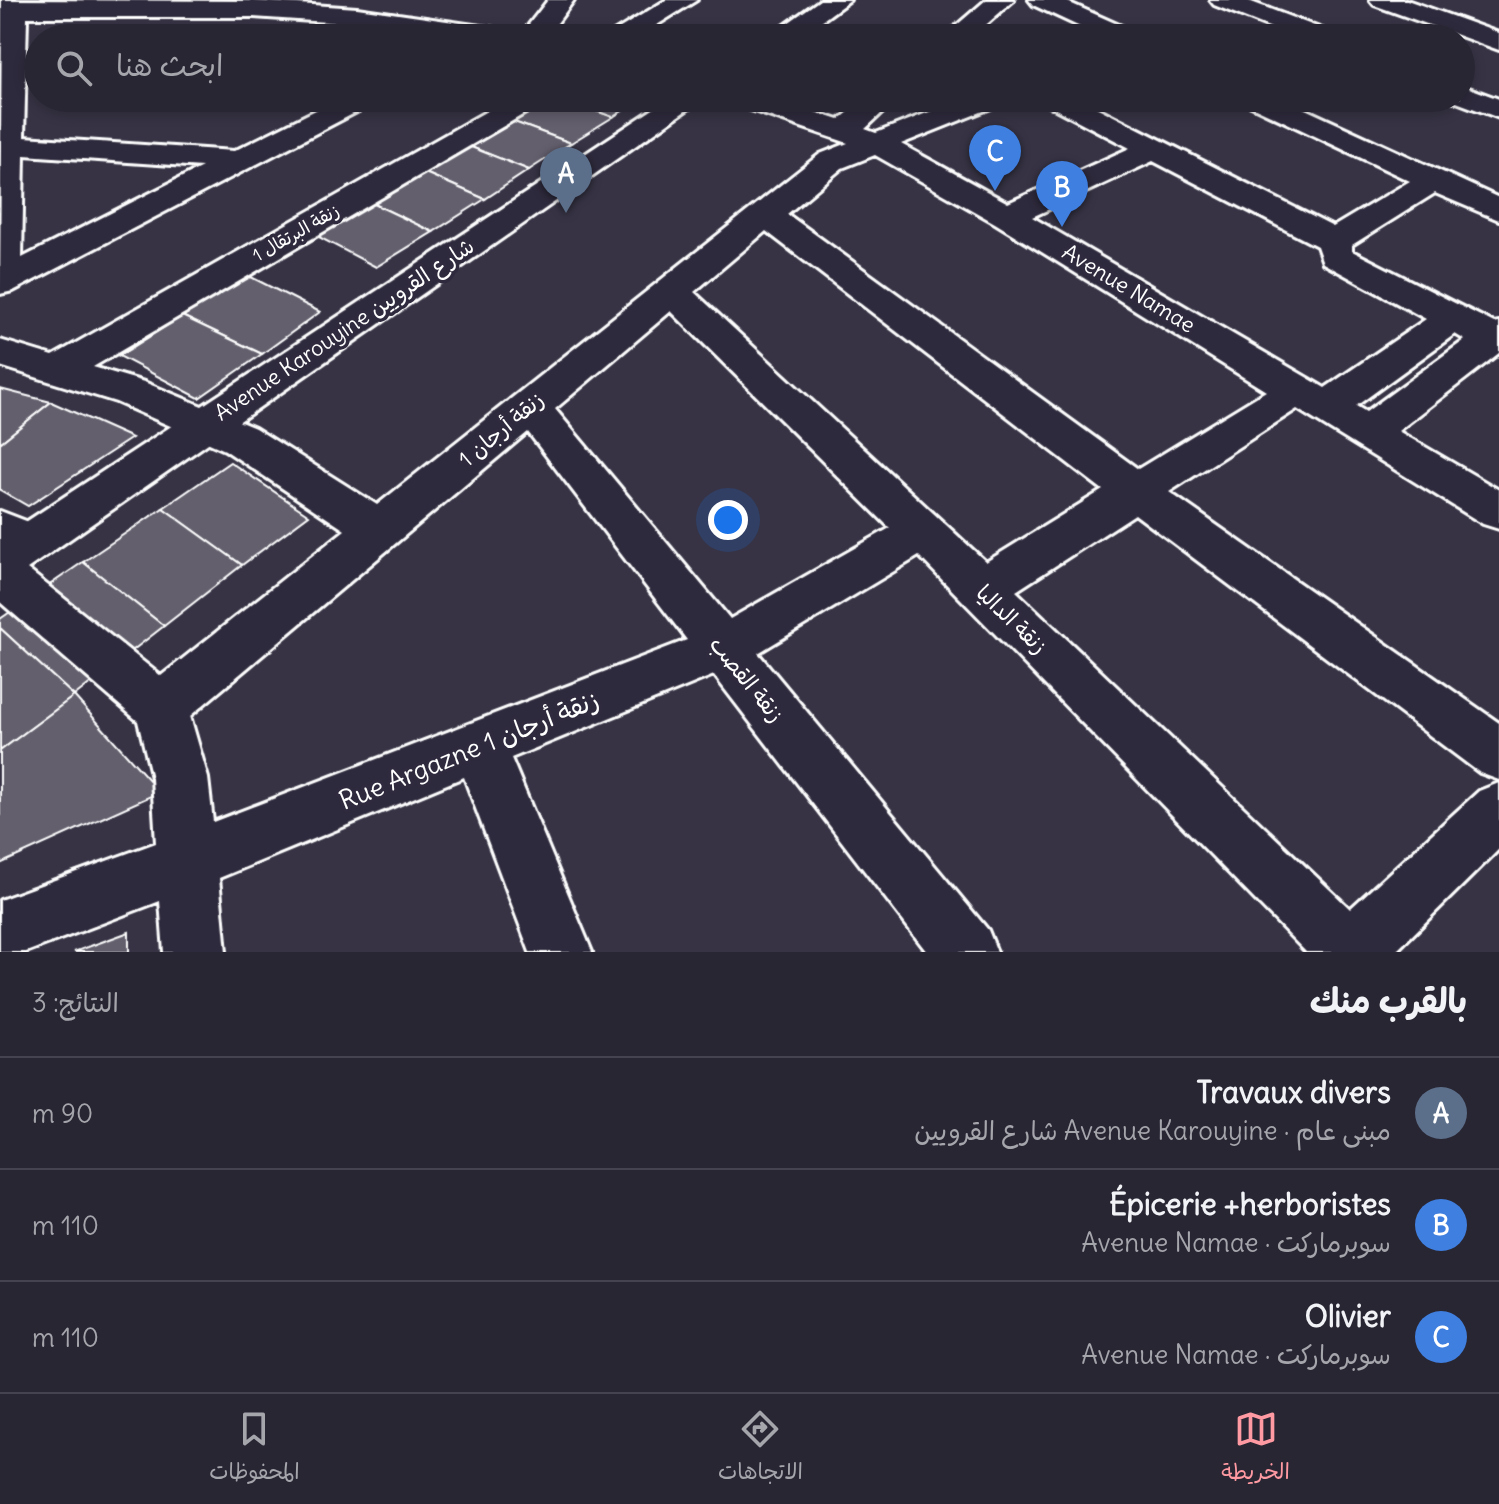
<!DOCTYPE html>
<html lang="ar">
<head>
<meta charset="utf-8">
<style>
  :root { --surface:#292634; --page:#353240; --text:#f1f3f6; --muted:#a5a5ac; --line:#45434f; --accent:#ff9aa2 }
  body { margin:0; font-family:Delius,"Playpen Sans Arabic",sans-serif; background:var(--page); color:var(--text); direction:rtl }
  .you { position:absolute; left:728px; top:520px; width:28px; height:28px; margin:-20px; border:6px solid #fff; border-radius:50%; background:#1a73e8; box-shadow:0 0 0 12px #1a73e833 }
  .badge { display:grid; place-items:center; width:52px; height:52px; border-radius:50%; background:var(--accent); color:#fff; font-size:26px; font-weight:700 }
  .pin { position:absolute; translate:-50% -66px; filter:drop-shadow(0 2px 4px #0008) }
  .pin::after { content:''; position:absolute; top:42px; width:28px; height:24px; background:inherit; clip-path:polygon(0 0,100% 0,50% 100%) }
  .list { margin:0; padding:0; list-style:none }
  h2 { display:flex; justify-content:space-between; align-items:center; height:104px; margin:0; padding:0 32px; font-size:34px }
  h2 small { font-size:26px; font-weight:400; color:var(--muted) }
  .list li { display:grid; grid-template-columns:52px 1fr auto; gap:24px; align-items:center; box-sizing:border-box; height:112px; padding:0 32px; border-top:2px solid var(--line) }
  .list b { display:block; font-size:30px; white-space:nowrap }
  .list p { margin:0; font-size:26px; white-space:nowrap; color:var(--muted) }
  .list em { font-size:26px; font-style:normal; color:var(--muted) }
  .icon { flex:none; width:44px; height:44px; fill:none; stroke:currentColor; stroke-width:2; stroke-linecap:round; stroke-linejoin:round }
  .map { position:relative; flex:none; width:1499px; height:952px; overflow:hidden; direction:ltr }
  .search { position:absolute; background:var(--surface); box-shadow:0 4px 12px #0003; left:24px; right:24px; top:24px; height:88px; display:flex; align-items:center; gap:20px; box-sizing:border-box; padding:0 28px; border-radius:44px; color:var(--muted); font-size:30px }
  .sheet { height:440px; background:var(--surface) }
  nav { display:flex; justify-content:space-around; align-items:center; box-sizing:border-box; height:112px; border-top:2px solid var(--line); background:var(--surface); font-size:22px; color:var(--muted) }
  nav a { display:grid; justify-items:center; gap:4px }
  nav .on { color:var(--accent) }
  .map>svg:first-child { display:block }
  .building { fill:#635f6d; stroke:#fff; stroke-width:2 }
  .lines { fill:none; stroke-linecap:round; stroke-linejoin:round }
  .street-casing { stroke:#fff; stroke-width:6 }
  .secondary-casing { stroke:#fff; stroke-width:6 }
  .street { fill:#2f2a3d; fill-rule:evenodd }
  .secondary { fill:#2f2a3d; fill-rule:evenodd }
  .labels { text-anchor:middle; stroke-width:7; stroke-linejoin:round; paint-order:stroke }
  .far-street-label { font-size:18px; fill:#fff; stroke:#2f2a3d }
  .street-label { font-size:22px; fill:#fff; stroke:#2f2a3d }
  .near-street-label { font-size:26px; fill:#fff; stroke:#2f2a3d }
</style>
</head>
<body>
<div class="map">
<svg width="1499" height="952" viewBox="0 0 1499 952">
  <rect width="100%" height="100%" fill="#373345"/>
  <filter id="ink" filterUnits="userSpaceOnUse"><feTurbulence type="fractalNoise" baseFrequency=".0125" numOctaves="2"/><feDisplacementMap in="SourceGraphic" scale="16" xChannelSelector="R" yChannelSelector="G"/><feConvolveMatrix kernelMatrix="1 2 1 2 8 2 1 2 1" color-interpolation-filters="sRGB"/></filter>
  <g filter="url(#ink)">
    <g class="building">
      <polygon points="553,98 560,98 613,117 571,143 514,122"/>
      <polygon points="560,98 643,98 613,117"/>
      <polygon points="514,122 571,143 529,170 471,147"/>
      <polygon points="471,147 529,170 485,199 425,173"/>
      <polygon points="425,173 485,199 433,232 372,203"/>
      <polygon points="372,203 433,232 376,267 315,235"/>
      <polygon points="247,275 320,312 262,354 182,316"/>
      <polygon points="182,316 262,354 199,398 119,356"/>
      <polygon points="0,389 51,402 0,443"/>
      <polygon points="51,402 132,438 28,506 0,490 0,443"/>
      <polygon points="230,462 309,515 242,565 163,508"/>
      <polygon points="163,508 242,565 164,626 83,562"/>
      <polygon points="83,562 164,626 74,696 0,628 0,619"/>
      <polygon points="0,628 74,696 0,751"/>
      <polygon points="74,696 160,792 0,864 0,751"/>
      <polygon points="129,932 129,952 74,952"/>
    </g>
    <g class="lines">
      <defs>
        <g id="street">
          <path d="M548 0H574L546 38H458L357 24 253 17H27L24 137 234 151 340 98H376L372 104 13 291 0 294 2 0 253 1 357 8 523 32ZM24 155 202 167 22 258Z"/>
          <polygon points="666,0 697,0 636,38 604,38"/>
          <polygon points="986,0 1014,0 971,38 942,38"/>
          <polygon points="1029,0 1063,0 1135,32 1139,38 1104,38 1033,5"/>
          <polygon points="1210,0 1246,0 1330,32 1334,38 1297,38 1214,5"/>
          <polygon points="1370,0 1407,0 1499,33 1499,50 1374,5"/>
          <polygon points="1461,85 1499,99 1499,118 1451,100 1461,98"/>
          <path d="M510 98H545L541 104 93 367 144 382 255 428 377 505 820 154 848 143 733 104 729 98H772L839 120 866 98H898L865 129 876 133 965 98H1005L1001 104 901 144 1008 203 1130 148 1046 104 1042 98H1078L1333 227 1410 181 1247 104 1243 98H1281L1499 198V220L1435 193 1352 245V251L1494 323 1499 322V353L1398 431 1499 490V529L1483 524 1297 409 1169 492 1499 723V780L1480 773 1135 514 1016 591 1350 909 1479 791 1499 783V849L1395 952H1306L919 556 758 653 988 930 997 952H927L714 675 511 758 592 952H530L464 777 219 878 226 952H164L160 901 26 952H0V900L156 843 152 778 138 721 0 602V555L17 561 161 676 345 530 225 450 116 402 0 366V340L53 356ZM875 155 995 223 1266 391 1138 469 787 214 842 168ZM1153 161 1317 246 1323 263 1426 319 1325 388 1032 217ZM766 231 1103 490 986 562 694 292ZM671 311 890 528 730 619 555 409ZM1455 334 1465 340 1366 412 1356 406ZM528 432 687 640 213 822 208 778 190 716Z"/>
          <polygon points="0,511 47,529 54,542 47,555 31,560 0,549"/>
        </g>
        <g id="secondary">
          <polygon points="820,0 850,0 798,38 767,38"/>
          <polygon points="670,98 704,98 17,576 0,582 0,539"/>
        </g>
      </defs>
      <use href="#street" class="street-casing"/>
      <use href="#secondary" class="secondary-casing"/>
      <use href="#street" class="street"/>
      <use href="#secondary" class="secondary"/>
    </g>
  </g>
  <g class="labels">
    <g class="far-street-label">
      <text transform="translate(296 233) rotate(-30)" y="6">زنقة البرتقال 1</text>
    </g>
    <g class="street-label">
      <text transform="translate(1129 288) rotate(31)" y="8">Avenue Namae</text>
      <text transform="translate(344 329) rotate(-34)" y="8">Avenue Karouyine شارع القرويين</text>
      <text transform="translate(501 429) rotate(-40)" y="8">زنقة أرجان 1</text>
      <text transform="translate(1012 619) rotate(44)" y="8">زنقة الداليا</text>
      <text transform="translate(747 679) rotate(51)" y="8">زنقة القصب</text>
    </g>
    <g class="near-street-label">
      <text transform="translate(469 750) rotate(-22)" y="9">Rue Argazne 1 زنقة أرجان</text>
    </g>
  </g>
</svg>
<div class="you"></div>
<div class="pin badge" style="left:566px;top:213px;background:#5c6f8a">A</div>
<div class="pin badge" style="left:1062px;top:227px;background:#3f7fe0">B</div>
<div class="pin badge" style="left:995px;top:191px;background:#3f7fe0">C</div>
<div class="search"><svg class="icon" aria-label="search" viewBox="0 0 24 24"><circle cx="10" cy="10" r="6"/><path d="M15 15l6 6"/></svg>ابحث هنا</div>
</div>
<section class="sheet">
<h2>بالقرب منك<small>النتائج: 3</small></h2>
<ul class="list">
<li><span class="badge" style="background:#5c6f8a">A</span><div><b>Travaux divers</b><p>مبنى عام · Avenue Karouyine شارع القرويين</p></div><em>90 m</em></li>
<li><span class="badge" style="background:#3f7fe0">B</span><div><b>Épicerie +herboristes</b><p>سوبرماركت · Avenue Namae</p></div><em>110 m</em></li>
<li><span class="badge" style="background:#3f7fe0">C</span><div><b>Olivier</b><p>سوبرماركت · Avenue Namae</p></div><em>110 m</em></li>
</ul>
</section>
<nav>
<a class="on"><svg class="icon" aria-label="map" viewBox="0 0 24 24"><path d="M3 6l6-2 6 2 6-2v14l-6 2-6-2-6 2zM9 4v14M15 6v14"/></svg>الخريطة</a>
<a><svg class="icon" aria-label="directions" viewBox="0 0 24 24"><path d="M12 3l9 9-9 9-9-9zM9 14v-3h6M13 9l2 2-2 2"/></svg>الاتجاهات</a>
<a><svg class="icon" aria-label="saved" viewBox="0 0 24 24"><path d="M7 4h10v16l-5-4-5 4z"/></svg>المحفوظات</a>
</nav>
</body>
</html>
